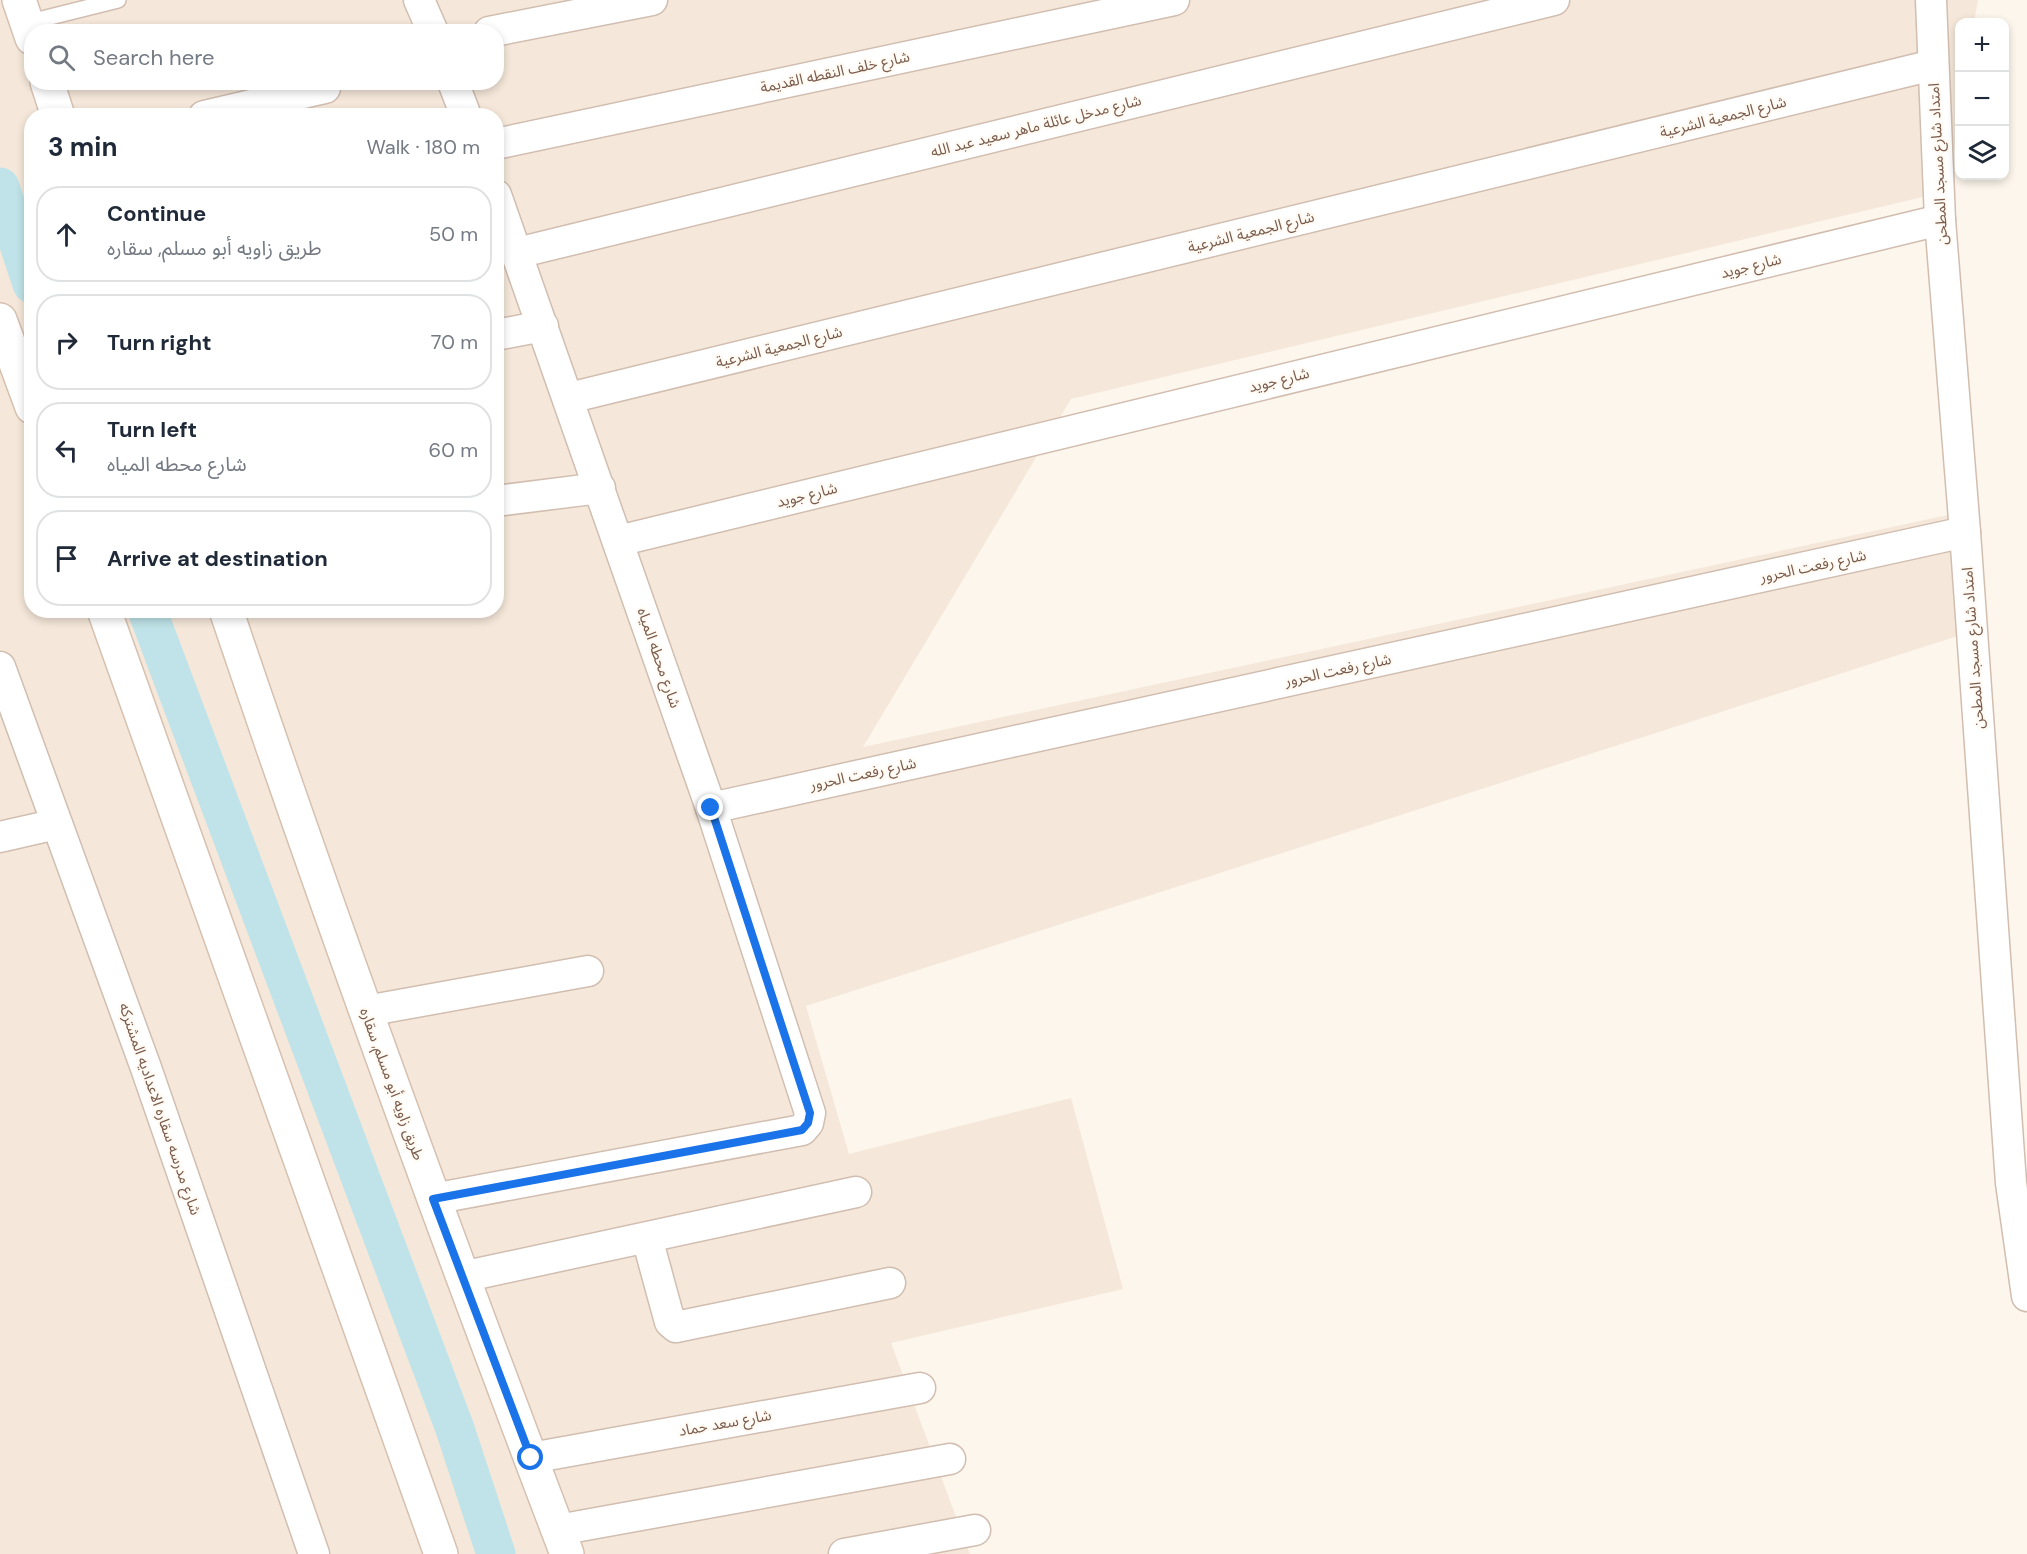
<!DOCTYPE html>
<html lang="en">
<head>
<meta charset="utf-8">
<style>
  :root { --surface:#fff; --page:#f2f2f3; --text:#1f2937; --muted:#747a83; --line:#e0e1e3 }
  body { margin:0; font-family:"DM Sans","Noto Sans Arabic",sans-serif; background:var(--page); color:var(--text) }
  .controls { position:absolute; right:18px; top:18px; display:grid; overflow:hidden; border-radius:12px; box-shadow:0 3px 9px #0003 }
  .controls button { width:54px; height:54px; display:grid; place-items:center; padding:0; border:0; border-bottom:2px solid var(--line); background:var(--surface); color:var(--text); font:30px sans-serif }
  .stop { position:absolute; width:18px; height:18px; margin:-14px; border:4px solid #1a73e8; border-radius:50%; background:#fff }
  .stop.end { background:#1a73e8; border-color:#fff; box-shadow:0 2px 6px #0008 }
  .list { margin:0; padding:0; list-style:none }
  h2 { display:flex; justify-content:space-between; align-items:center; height:78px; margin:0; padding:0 24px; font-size:26px }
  h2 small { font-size:20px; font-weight:400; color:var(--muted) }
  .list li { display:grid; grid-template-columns:39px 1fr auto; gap:18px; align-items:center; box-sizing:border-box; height:96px; margin:0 12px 12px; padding:0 12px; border:2px solid var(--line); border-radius:24px }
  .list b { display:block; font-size:22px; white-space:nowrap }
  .list p { margin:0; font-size:20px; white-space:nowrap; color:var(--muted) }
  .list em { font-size:20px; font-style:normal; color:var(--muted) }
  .icon { flex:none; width:33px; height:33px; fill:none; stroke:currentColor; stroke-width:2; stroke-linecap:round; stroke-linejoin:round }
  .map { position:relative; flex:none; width:2027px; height:1554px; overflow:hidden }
  .search { position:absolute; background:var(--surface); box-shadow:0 3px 9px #0003; left:24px; top:24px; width:480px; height:66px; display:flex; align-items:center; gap:15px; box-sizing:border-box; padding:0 21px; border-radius:24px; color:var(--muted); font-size:22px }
  .panel { position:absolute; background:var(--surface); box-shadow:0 3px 9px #0003; left:24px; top:108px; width:480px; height:510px; border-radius:24px }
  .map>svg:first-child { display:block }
  .residential { fill:#f5e8da; fill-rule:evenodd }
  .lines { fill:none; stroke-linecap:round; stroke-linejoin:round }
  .canal { stroke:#bfe3e8; stroke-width:39 }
  .lane-casing { stroke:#d1beb0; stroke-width:18 }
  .street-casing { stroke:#d1beb0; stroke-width:33 }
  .secondary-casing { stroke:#d6c0b0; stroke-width:36 }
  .lane { stroke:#fff; stroke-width:15 }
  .street { stroke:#fff; stroke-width:30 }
  .secondary { stroke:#fff; stroke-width:33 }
  .route { stroke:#1a73e8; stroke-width:8 }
  .labels { text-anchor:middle; stroke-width:4.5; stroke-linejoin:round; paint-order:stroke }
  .street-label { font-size:15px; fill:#7a5c4d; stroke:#fffaf3 }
</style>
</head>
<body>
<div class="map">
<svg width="2027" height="1554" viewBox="0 0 2027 1554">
  <rect width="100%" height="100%" fill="#fdf6ec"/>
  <path class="residential" d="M0 0H1978L1974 22H1960L1959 117 1948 191 1071 399 863 747 1948 515 1970 632 806 1006 849 1154 1071 1098 1123 1289 891 1343 970 1554H0ZM32 32H496V82H32ZM32 116H496V610H32Z"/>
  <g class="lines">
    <g class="canal">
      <polyline points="0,187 32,284"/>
      <polyline points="147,610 455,1429 496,1554"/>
    </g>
    <defs>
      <polyline id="lane" points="26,23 118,0"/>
      <g id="street">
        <polyline points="419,0 433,32"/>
        <polyline points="1931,0 1940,220 1965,532 2011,1183 2027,1296"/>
        <polyline points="489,32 652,0"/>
        <polyline points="453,82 466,116"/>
        <polyline points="204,116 325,88"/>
        <polyline points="496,144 1174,0"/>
        <polyline points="517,253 1554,0"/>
        <polyline points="496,335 543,326"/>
        <polyline points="569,398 1933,65"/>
        <polyline points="496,501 600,488"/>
        <polyline points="618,541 1940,220"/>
        <polyline points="0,667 146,1068 314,1554"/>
        <polyline points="711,808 1965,532"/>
        <polyline points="0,837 57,824"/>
        <polyline points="366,1011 588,971"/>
        <polyline points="433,1199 802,1130 808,1123 810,1113 711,808 496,195"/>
        <polyline points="647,1238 670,1322 676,1327 890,1283"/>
        <polyline points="462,1277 856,1192"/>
        <polyline points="531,1458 920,1388"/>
        <polyline points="558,1530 950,1459"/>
        <polyline points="844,1554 975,1530"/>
      </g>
      <g id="secondary">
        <polyline points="19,0 32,38"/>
        <polyline points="47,82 58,116"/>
        <polyline points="0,320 32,407"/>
        <polyline points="104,610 441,1554"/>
        <path d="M226 610C333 927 448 1242 567 1554"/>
      </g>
    </defs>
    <use href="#lane" class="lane-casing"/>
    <use href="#street" class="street-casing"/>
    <use href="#secondary" class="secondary-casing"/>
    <use href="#lane" class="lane"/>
    <use href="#street" class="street"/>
    <use href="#secondary" class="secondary"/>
  </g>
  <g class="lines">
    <polyline class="route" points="531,1458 433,1199 802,1130 808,1123 810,1113 711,808"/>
  </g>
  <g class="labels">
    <g class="street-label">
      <text transform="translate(835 72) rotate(-12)" y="5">شارع خلف النقطه القديمة</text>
      <text transform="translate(1723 117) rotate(-14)" y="5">شارع الجمعية الشرعية</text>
      <text transform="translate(1036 126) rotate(-14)" y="5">شارع مدخل عائلة ماهر سعيد عبد الله</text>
      <text transform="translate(1938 164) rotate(-93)" y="5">امتداد شارع مسجد المطحن</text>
      <text transform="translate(1251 232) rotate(-14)" y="5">شارع الجمعية الشرعية</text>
      <text transform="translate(1751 266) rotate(-14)" y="5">شارع جويد</text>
      <text transform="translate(779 347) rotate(-14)" y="5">شارع الجمعية الشرعية</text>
      <text transform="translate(1279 380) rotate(-14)" y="5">شارع جويد</text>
      <text transform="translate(807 495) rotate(-14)" y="5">شارع جويد</text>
      <text transform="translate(1813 566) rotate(-12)" y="5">شارع رفعت الحرور</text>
      <text transform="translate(1973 648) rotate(-94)" y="5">امتداد شارع مسجد المطحن</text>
      <text transform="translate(659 658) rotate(71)" y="5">شارع محطه المياه</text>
      <text transform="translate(1338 670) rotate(-12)" y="5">شارع رفعت الحرور</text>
      <text transform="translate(863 774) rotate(-12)" y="5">شارع رفعت الحرور</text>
      <text transform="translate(392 1084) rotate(70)" y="5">طريق زاويه أبو مسلم, سقاره</text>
      <text transform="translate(160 1109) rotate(71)" y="5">شارع مدرسه سقاره الاعداديه المشتركه</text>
      <text transform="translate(725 1423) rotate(-10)" y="5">شارع سعد حماد</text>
    </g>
  </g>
</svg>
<div class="controls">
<button>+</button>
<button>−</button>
<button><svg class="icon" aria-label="layers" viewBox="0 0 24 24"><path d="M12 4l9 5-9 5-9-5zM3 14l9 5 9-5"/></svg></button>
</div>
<div class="stop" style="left:531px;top:1458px"></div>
<div class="stop end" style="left:711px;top:808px"></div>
<div class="search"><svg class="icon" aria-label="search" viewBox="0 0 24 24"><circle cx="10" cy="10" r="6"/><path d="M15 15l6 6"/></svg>Search here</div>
<section class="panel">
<h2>3 min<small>Walk · 180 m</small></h2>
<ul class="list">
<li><svg class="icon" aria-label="ahead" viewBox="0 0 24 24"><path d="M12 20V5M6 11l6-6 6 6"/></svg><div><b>Continue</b><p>طريق زاويه أبو مسلم, سقاره</p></div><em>50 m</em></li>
<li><svg class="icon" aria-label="right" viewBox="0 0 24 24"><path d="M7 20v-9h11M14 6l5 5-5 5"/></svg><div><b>Turn right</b></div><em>70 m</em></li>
<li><svg class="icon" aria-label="left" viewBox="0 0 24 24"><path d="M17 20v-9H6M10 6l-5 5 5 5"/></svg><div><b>Turn left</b><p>شارع محطه المياه</p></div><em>60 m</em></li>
<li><svg class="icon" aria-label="arrive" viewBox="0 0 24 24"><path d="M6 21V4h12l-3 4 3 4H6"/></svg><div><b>Arrive at destination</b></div></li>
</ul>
</section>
</div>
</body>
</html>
